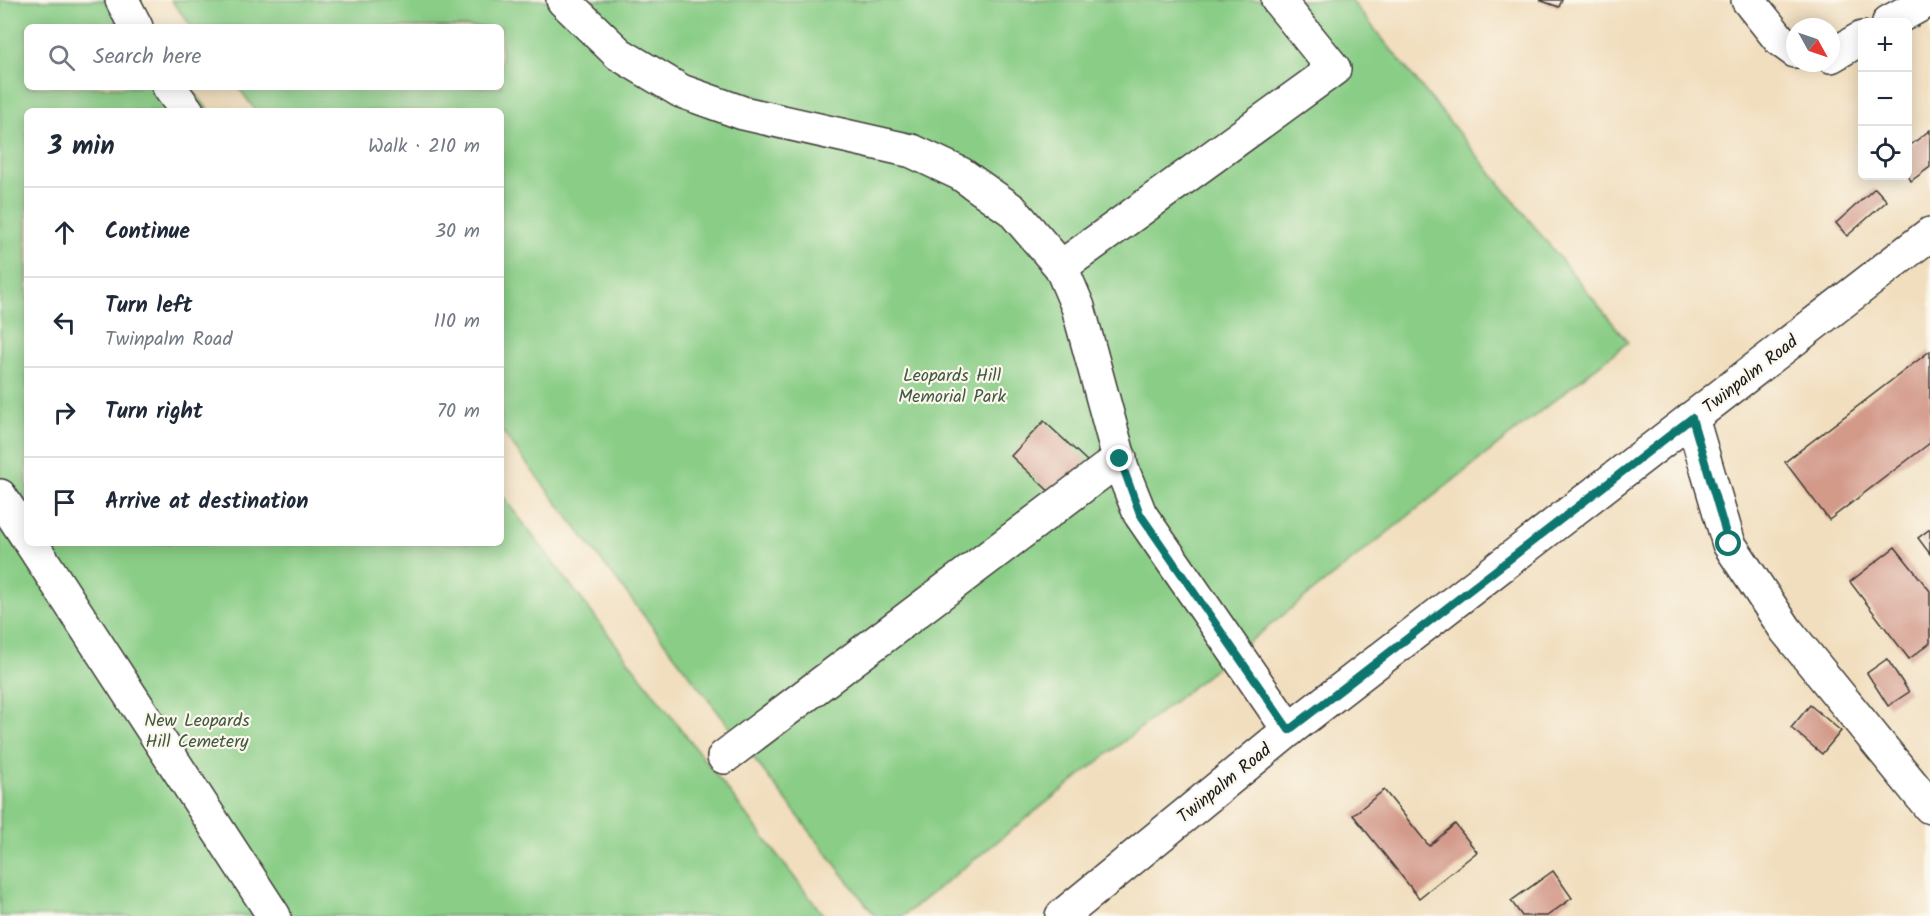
<!DOCTYPE html>
<html lang="en">
<head>
<meta charset="utf-8">
<style>
  :root { --surface:#fff; --page:#f6f6f7; --text:#1f2937; --muted:#747a83; --line:#e0e1e3 }
  body { margin:0; font-family:Kalam,sans-serif; background:var(--page); color:var(--text) }
  .controls { position:absolute; right:18px; top:18px; display:grid; overflow:hidden; border-radius:9px; box-shadow:0 3px 15px #0003 }
  .controls button { width:54px; height:54px; display:grid; place-items:center; padding:0; border:0; border-bottom:2px solid var(--line); background:var(--surface); color:var(--text); font:30px sans-serif }
  .compass { position:absolute; left:1786px; top:18px; width:54px; height:54px; border-radius:50%; background:var(--surface); box-shadow:0 3px 15px #0003; rotate:130deg }
  .stop { position:absolute; width:18px; height:18px; margin:-14px; border:4px solid #0f766e; border-radius:50%; background:#fff }
  .stop.end { background:#0f766e; border-color:#fff; box-shadow:0 2px 6px #0008 }
  .list { margin:0; padding:0; list-style:none }
  h2 { display:flex; justify-content:space-between; align-items:center; height:78px; margin:0; padding:0 24px; font-size:26px }
  h2 small { font-size:20px; font-weight:400; color:var(--muted) }
  .list li { display:grid; grid-template-columns:39px 1fr auto; gap:18px; align-items:center; box-sizing:border-box; height:90px; padding:0 24px; border-top:2px solid var(--line) }
  .list b { display:block; font-size:22px; white-space:nowrap }
  .list p { margin:0; font-size:20px; white-space:nowrap; color:var(--muted) }
  .list em { font-size:20px; font-style:normal; color:var(--muted) }
  .icon { flex:none; width:33px; height:33px; fill:none; stroke:currentColor; stroke-width:2; stroke-linecap:round; stroke-linejoin:round }
  .map { position:relative; flex:none; width:1930px; height:916px; overflow:hidden }
  .search { position:absolute; background:var(--surface); box-shadow:0 3px 15px #0003; left:24px; top:24px; width:480px; height:66px; display:flex; align-items:center; gap:15px; box-sizing:border-box; padding:0 21px; border-radius:9px; color:var(--muted); font-size:22px }
  .panel { position:absolute; background:var(--surface); box-shadow:0 3px 15px #0003; left:24px; top:108px; width:480px; height:438px; border-radius:9px }
  .map>svg:first-child { display:block }
  .green { fill:#89cd86; stroke:#527451; stroke-width:1.5 }
  .building { fill:#d39a8a }
  .lines { fill:none; stroke-linecap:round; stroke-linejoin:round }
  .minor-casing { stroke:#3c3934; stroke-width:36 }
  .major-casing { stroke:#3c3934; stroke-width:36 }
  .minor { stroke:#fff; stroke-width:33 }
  .major { stroke:#fff; stroke-width:33 }
  .route { stroke:#0f766e; stroke-width:8 }
  .labels { text-anchor:middle; stroke-width:4.5; stroke-linejoin:round; paint-order:stroke }
  .street-label { font-size:18px; fill:#1c1c1c; stroke:#fbf7ec }
  .park-label { font-size:18px; fill:#425a41; stroke:#fbf7ec }
</style>
</head>
<body>
<div class="map">
<svg width="1930" height="916" viewBox="0 0 1930 916">
  <rect width="100%" height="100%" fill="#fbf7ec"/>
  <filter id="ink" filterUnits="userSpaceOnUse"><feTurbulence type="fractalNoise" baseFrequency=".0167" numOctaves="2"/><feDisplacementMap in="SourceGraphic" scale="12" xChannelSelector="R" yChannelSelector="G"/><feConvolveMatrix kernelMatrix="1 2 1 2 8 2 1 2 1" color-interpolation-filters="sRGB"/></filter>
  <filter id="wash" filterUnits="userSpaceOnUse"><feTurbulence type="fractalNoise" baseFrequency=".008" numOctaves="4" result="noise"/><feDisplacementMap in="SourceGraphic" scale="24" xChannelSelector="R" yChannelSelector="G"/><feGaussianBlur stdDeviation="1.35" result="paint"/><feColorMatrix in="noise" values="0 0 0 0 0 0 0 0 0 0 0 0 0 0 0 0 0 1.4 0 .05"/><feComposite in="paint" operator="in"/></filter>
  <g filter="url(#wash)">
    <rect width="100%" height="100%" fill="#f1debe"/>
    <g class="green">
      <polygon points="0,0 124,0 144,27 27,27 27,87 190,87 209,111 27,111 27,543 501,543 501,494 824,916 0,916"/>
      <polygon points="171,0 1351,0 1628,342 903,916 875,916 501,430 501,111 256,111 238,87 501,87 501,27 192,27"/>
    </g>
    <g id="blocks">
      <g class="building">
        <polygon points="1539,0 1562,0 1559,7"/>
        <polygon points="1930,130 1930,167 1911,181 1908,176 1908,147"/>
        <polygon points="1875,188 1887,201 1847,236 1836,223"/>
        <polygon points="1930,351 1930,443 1829,520 1785,462"/>
        <polygon points="1044,421 1087,461 1054,496 1011,456"/>
        <polygon points="1930,529 1930,554 1918,538"/>
        <polygon points="1895,547 1930,591 1930,643 1909,659 1850,582"/>
        <polygon points="1887,659 1909,692 1888,706 1867,673"/>
        <polygon points="1810,705 1841,731 1822,754 1791,728"/>
        <polygon points="1384,790 1429,846 1455,824 1477,852 1419,898 1353,815"/>
        <polygon points="1553,871 1572,898 1547,916 1522,916 1511,901"/>
      </g>
    </g>
  </g>
  <g filter="url(#ink)">
    <use href="#blocks" fill-opacity="0" stroke="#3c3934" stroke-width="1.5"/>
    <g class="lines">
      <defs>
        <g id="minor">
          <polyline points="122,0 136,27"/>
          <polyline points="563,0 619,54 681,91 743,113 912,151 961,174 1012,210 1061,267 1078,307 1122,469 1140,514 1289,730"/>
          <polyline points="1748,0 1780,40 1795,51"/>
          <polyline points="1889,22 1929,0"/>
          <polyline points="1831,56 1862,38"/>
          <polyline points="169,87 187,111"/>
          <polyline points="1061,267 1334,69 1278,0"/>
          <polyline points="1692,418 1729,544 1786,630 1930,807"/>
          <polyline points="0,496 27,537"/>
          <polyline points="31,543 274,916"/>
          <polyline points="724,757 1120,458"/>
        </g>
        <polyline id="major" points="1062,916 1289,730 1930,234"/>
      </defs>
      <use href="#minor" class="minor-casing"/>
      <use href="#major" class="major-casing"/>
      <use href="#minor" class="minor"/>
      <use href="#major" class="major"/>
    </g>
  </g>
  <g class="lines" filter="url(#ink)">
    <polyline class="route" points="1120,459 1140,514 1289,730 1692,418 1729,544"/>
  </g>
  <g class="labels">
    <g class="street-label">
      <text transform="translate(1750 374) rotate(-38)" y="6">Twinpalm Road</text>
      <text transform="translate(1224 783) rotate(-39)" y="6">Twinpalm Road</text>
    </g>
    <g class="park-label">
      <text x="952" y="381">Leopards Hill<tspan x="952" dy="21">Memorial Park</tspan></text>
      <text x="197" y="726">New Leopards<tspan x="197" dy="21">Hill Cemetery</tspan></text>
    </g>
  </g>
</svg>
<div class="controls">
<button>+</button>
<button>−</button>
<button><svg class="icon" aria-label="locate" viewBox="0 0 24 24"><circle cx="12" cy="12" r="6"/><path d="M12 2v4M12 18v4M2 12h4M18 12h4"/></svg></button>
</div>
<svg class="compass" viewBox="-18 -18 36 36"><path d="M0-13l5 13h-10z" fill="#e53935"/><path d="M0 13l5-13h-10z" fill="#747a83"/></svg>
<div class="stop" style="left:1729px;top:544px"></div>
<div class="stop end" style="left:1120px;top:459px"></div>
<div class="search"><svg class="icon" aria-label="search" viewBox="0 0 24 24"><circle cx="10" cy="10" r="6"/><path d="M15 15l6 6"/></svg>Search here</div>
<section class="panel">
<h2>3 min<small>Walk · 210 m</small></h2>
<ul class="list">
<li><svg class="icon" aria-label="ahead" viewBox="0 0 24 24"><path d="M12 20V5M6 11l6-6 6 6"/></svg><div><b>Continue</b></div><em>30 m</em></li>
<li><svg class="icon" aria-label="left" viewBox="0 0 24 24"><path d="M17 20v-9H6M10 6l-5 5 5 5"/></svg><div><b>Turn left</b><p>Twinpalm Road</p></div><em>110 m</em></li>
<li><svg class="icon" aria-label="right" viewBox="0 0 24 24"><path d="M7 20v-9h11M14 6l5 5-5 5"/></svg><div><b>Turn right</b></div><em>70 m</em></li>
<li><svg class="icon" aria-label="arrive" viewBox="0 0 24 24"><path d="M6 21V4h12l-3 4 3 4H6"/></svg><div><b>Arrive at destination</b></div></li>
</ul>
</section>
</div>
</body>
</html>
